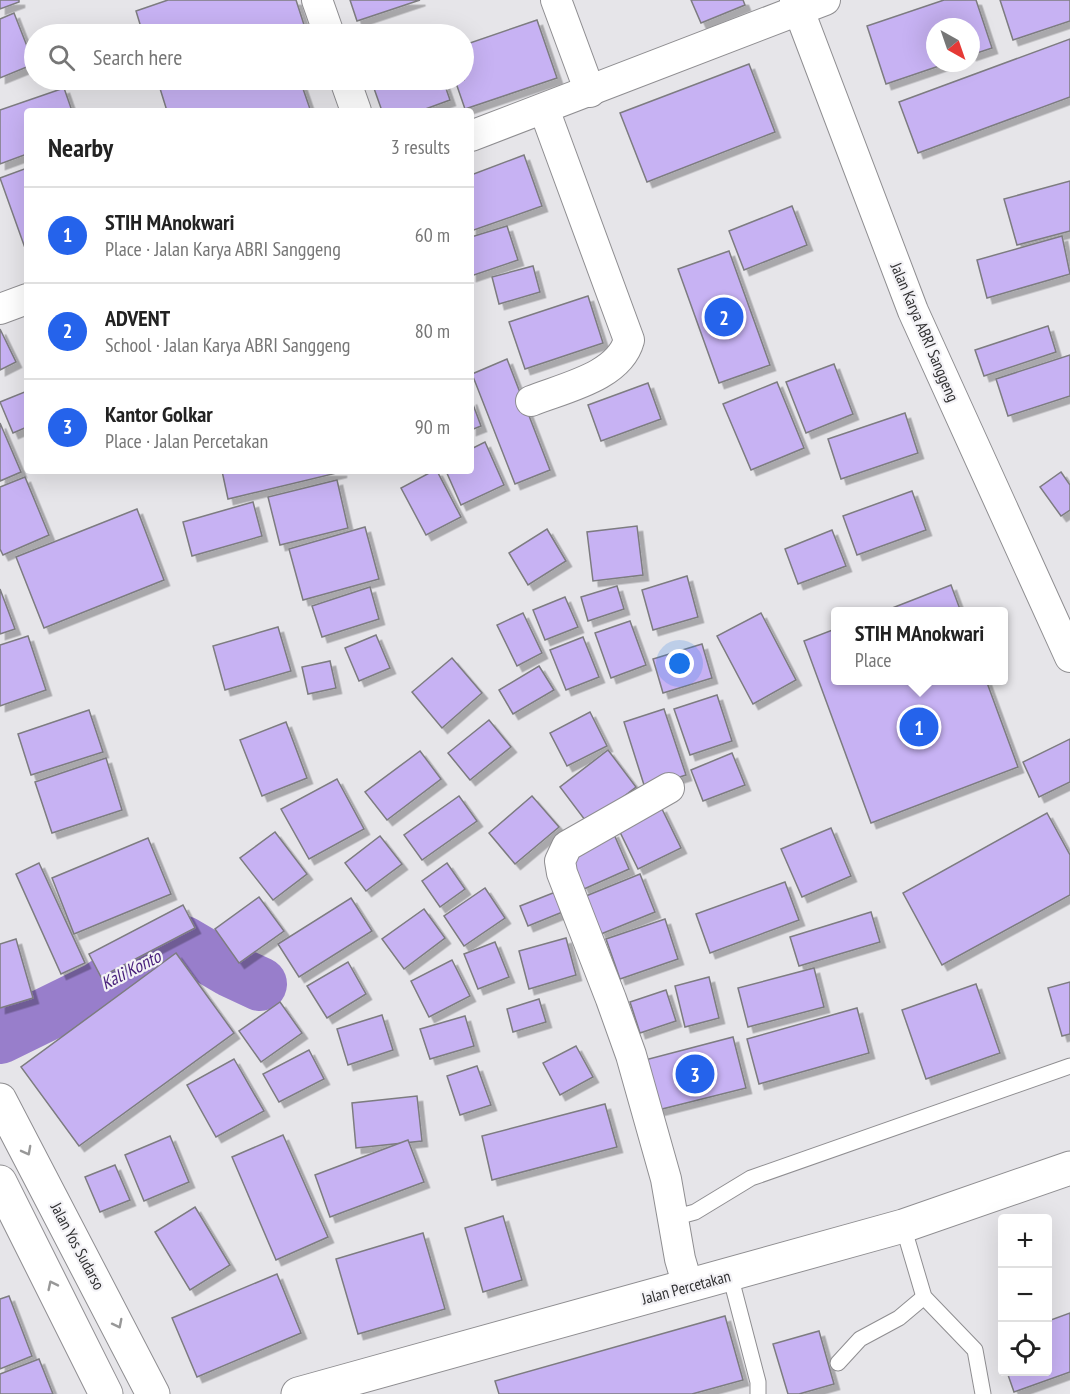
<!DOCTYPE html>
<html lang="en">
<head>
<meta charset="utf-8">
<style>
  :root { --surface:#fff; --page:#f2f2f2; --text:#222; --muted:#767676; --line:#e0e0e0; --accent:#2563eb }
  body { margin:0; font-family:"PT Sans Narrow",sans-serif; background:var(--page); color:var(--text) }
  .controls { position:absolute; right:18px; bottom:18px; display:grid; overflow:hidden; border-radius:6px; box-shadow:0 6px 24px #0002 }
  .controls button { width:54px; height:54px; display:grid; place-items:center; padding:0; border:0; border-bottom:2px solid var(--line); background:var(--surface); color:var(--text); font:30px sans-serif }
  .compass { position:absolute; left:926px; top:18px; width:54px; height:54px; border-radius:50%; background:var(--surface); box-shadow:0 6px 24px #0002; rotate:140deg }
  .you { position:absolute; left:680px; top:664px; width:21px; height:21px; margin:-15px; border:4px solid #fff; border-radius:50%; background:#1a73e8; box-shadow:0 0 0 9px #1a73e833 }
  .badge { display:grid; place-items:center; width:39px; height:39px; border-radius:50%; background:var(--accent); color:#fff; font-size:20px; font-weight:700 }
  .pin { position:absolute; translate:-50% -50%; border:3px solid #fff; box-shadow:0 2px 6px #0006 }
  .popup { position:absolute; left:831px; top:607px; width:177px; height:78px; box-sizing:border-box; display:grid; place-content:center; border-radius:6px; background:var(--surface); filter:drop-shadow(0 2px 4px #0005); font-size:20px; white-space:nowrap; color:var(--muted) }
  .popup b { font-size:22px; color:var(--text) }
  .popup::after { content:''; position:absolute; left:50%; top:100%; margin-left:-12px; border:12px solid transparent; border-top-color:var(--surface) }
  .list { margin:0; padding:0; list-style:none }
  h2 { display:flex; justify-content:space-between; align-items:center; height:78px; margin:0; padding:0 24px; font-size:26px }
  h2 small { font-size:20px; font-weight:400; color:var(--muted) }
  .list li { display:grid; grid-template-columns:39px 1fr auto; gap:18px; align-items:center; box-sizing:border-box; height:96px; padding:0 24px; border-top:2px solid var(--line) }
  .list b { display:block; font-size:22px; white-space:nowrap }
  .list p { margin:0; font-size:20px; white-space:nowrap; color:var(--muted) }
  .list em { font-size:20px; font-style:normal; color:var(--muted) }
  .icon { flex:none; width:33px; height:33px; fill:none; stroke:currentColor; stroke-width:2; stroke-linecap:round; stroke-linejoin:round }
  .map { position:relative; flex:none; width:1070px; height:1394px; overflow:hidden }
  .search { position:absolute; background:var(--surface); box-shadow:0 6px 24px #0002; left:24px; top:24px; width:450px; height:66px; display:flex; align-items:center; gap:15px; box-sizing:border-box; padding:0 21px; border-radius:33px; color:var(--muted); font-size:22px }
  .panel { position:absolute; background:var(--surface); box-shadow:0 6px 24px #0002; left:24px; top:108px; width:450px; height:366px; border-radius:6px }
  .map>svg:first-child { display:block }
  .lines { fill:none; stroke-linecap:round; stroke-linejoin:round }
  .river { stroke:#987ecb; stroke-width:54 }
  .building { fill:#c7b2f3; stroke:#7d7c80; stroke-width:1.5; filter:url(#shadow) }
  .lane-casing { stroke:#8f8e91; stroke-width:17 }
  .street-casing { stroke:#8f8e91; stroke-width:32 }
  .secondary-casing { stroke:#8f8e91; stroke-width:35 }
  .highway-casing { stroke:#8f8e91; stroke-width:35 }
  .lane { stroke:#fff; stroke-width:15 }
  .street { stroke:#fff; stroke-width:30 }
  .secondary { stroke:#fff; stroke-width:33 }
  .highway { stroke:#fff; stroke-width:33 }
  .oneway { stroke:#989898 }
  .labels { text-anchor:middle; stroke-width:4.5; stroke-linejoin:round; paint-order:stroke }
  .street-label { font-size:16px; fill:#313132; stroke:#f3f2f6 }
  .water-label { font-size:18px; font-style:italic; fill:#471e7a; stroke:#f3f2f6 }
</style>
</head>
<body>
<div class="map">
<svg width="1070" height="1394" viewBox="0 0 1070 1394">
  <defs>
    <filter id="shadow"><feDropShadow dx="5.5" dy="5.5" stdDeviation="0" flood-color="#0004"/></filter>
  </defs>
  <rect width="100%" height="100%" fill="#e6e5e9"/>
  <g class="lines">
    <polyline class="river" points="0,1037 98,989 123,972 184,943 230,970 260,984"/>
  </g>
  <g class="building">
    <polygon points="0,0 19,0 19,2 0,9"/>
    <polygon points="168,0 296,0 306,31 295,34 143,34 136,11"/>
    <polygon points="350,0 420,0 357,21"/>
    <polygon points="691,0 743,0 745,5 701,23"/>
    <polygon points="944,0 976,0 992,48 971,55 971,27 935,27 935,63 948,63 886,84 867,26"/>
    <polygon points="1000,0 1070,0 1070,21 1013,40"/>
    <polygon points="14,13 34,64 0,78 0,19"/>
    <polygon points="537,20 557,78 465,109 455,80 464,80 464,45"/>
    <polygon points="1070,39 1070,97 918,153 899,102"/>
    <polygon points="749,64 775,132 647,182 620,113"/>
    <polygon points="167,80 300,80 310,109 303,111 167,111 158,82"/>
    <polygon points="371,80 443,80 450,100 420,111 382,111"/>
    <polygon points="64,88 72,111 27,111 27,154 0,164 0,110"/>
    <polygon points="524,155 542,206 471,231 471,175"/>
    <polygon points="27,168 27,247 25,248 0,178"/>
    <polygon points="1070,181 1070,231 1017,245 1004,199"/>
    <polygon points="792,206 807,245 744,270 729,231"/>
    <polygon points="507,226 518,260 471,276 471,237"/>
    <polygon points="1062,236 1070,274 987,298 977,260"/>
    <polygon points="729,251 770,365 719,383 678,269"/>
    <polygon points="533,266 540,292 499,304 492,277"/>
    <polygon points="588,296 603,343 525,369 509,322"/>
    <polygon points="1048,326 1056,352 984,376 975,350"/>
    <polygon points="0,329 16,362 0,370"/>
    <polygon points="1070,355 1070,396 1008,416 996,379"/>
    <polygon points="507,359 550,470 515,484 472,374"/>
    <polygon points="834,364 853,414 806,433 786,382"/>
    <polygon points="777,382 804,448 751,470 723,404"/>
    <polygon points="648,383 661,419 601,441 588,405"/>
    <polygon points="27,391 27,427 13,433 0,402"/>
    <polygon points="471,399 481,426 471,430"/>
    <polygon points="905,413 918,453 841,479 828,439"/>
    <polygon points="0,423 21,472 0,481"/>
    <polygon points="485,442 504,485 461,505 446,471 471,471 471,449"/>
    <polygon points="222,471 341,471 341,472 228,499"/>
    <polygon points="433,471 437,471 461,517 426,535 401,488"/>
    <polygon points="1061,472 1070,485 1070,510 1061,516 1040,487"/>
    <polygon points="25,477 49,535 3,555 0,549 0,487"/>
    <polygon points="337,480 348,528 280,545 268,497"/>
    <polygon points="912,491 926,530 857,555 843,516"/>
    <polygon points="253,502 262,536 192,556 183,522"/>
    <polygon points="137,509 164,580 44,628 16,557"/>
    <polygon points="637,526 643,575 593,581 587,532"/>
    <polygon points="365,527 379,579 303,600 289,549"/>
    <polygon points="547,529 566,561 528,585 509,553"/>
    <polygon points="832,530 846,566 798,584 785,549"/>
    <polygon points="687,576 698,617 653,630 642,590"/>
    <polygon points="951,585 961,612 882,612"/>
    <polygon points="617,586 624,609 588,621 581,597"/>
    <polygon points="370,587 379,619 322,637 312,606"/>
    <polygon points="0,589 15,629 0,634"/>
    <polygon points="565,597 578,627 545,640 533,610"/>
    <polygon points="523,613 542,653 517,666 497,625"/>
    <polygon points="761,613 796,680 753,704 717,636"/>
    <polygon points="630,621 646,665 611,678 595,633"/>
    <polygon points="278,627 291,671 225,690 213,646"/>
    <polygon points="835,629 835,680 986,680 1018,767 871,823 804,641"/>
    <polygon points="376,635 390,668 359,681 345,648"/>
    <polygon points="28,636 46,690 0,706 0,645"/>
    <polygon points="583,637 599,677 566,690 550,650"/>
    <polygon points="702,644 712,678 663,693 653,659"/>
    <polygon points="452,658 482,693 442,728 412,692"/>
    <polygon points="330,661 336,688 308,694 302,667"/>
    <polygon points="539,666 554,690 513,714 499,690"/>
    <polygon points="717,695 732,741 690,755 674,709"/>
    <polygon points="664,709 686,775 645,788 624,722"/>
    <polygon points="89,710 103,752 31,775 18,734"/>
    <polygon points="590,712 607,746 567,766 550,733"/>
    <polygon points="489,720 511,747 470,780 448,753"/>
    <polygon points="286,722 307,778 262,796 240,740"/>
    <polygon points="1070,739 1070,782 1039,797 1023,762"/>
    <polygon points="608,750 636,787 588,824 560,787"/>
    <polygon points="420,751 441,779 387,820 365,792"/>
    <polygon points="732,753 745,785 703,801 691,770"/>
    <polygon points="106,758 122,810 52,833 35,782"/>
    <polygon points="337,779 364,829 309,859 281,809"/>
    <polygon points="459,796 477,821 422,860 404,835"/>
    <polygon points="532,796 559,827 515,864 489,833"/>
    <polygon points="661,807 681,848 638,869 618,828"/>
    <polygon points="1047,813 1070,855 1070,895 942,965 903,893"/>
    <polygon points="831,828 851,876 802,897 781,849"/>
    <polygon points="275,832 307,874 273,900 240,858"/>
    <polygon points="613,832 629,869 584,889 567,852"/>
    <polygon points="380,836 402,864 366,891 345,863"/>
    <polygon points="148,838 171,894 74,934 52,878"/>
    <polygon points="39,863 85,963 61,974 16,874"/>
    <polygon points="447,863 465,889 440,907 422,881"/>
    <polygon points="640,874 655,912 601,934 586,896"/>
    <polygon points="785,882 799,920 710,953 696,914"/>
    <polygon points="485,888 505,918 464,946 444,916"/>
    <polygon points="558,891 565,911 528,926 520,906"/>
    <polygon points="259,897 284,931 239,963 215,929"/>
    <polygon points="351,898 372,931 299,977 278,944"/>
    <polygon points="183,905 195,928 101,977 89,954"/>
    <polygon points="424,909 445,938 404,969 382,939"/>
    <polygon points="871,912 880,942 799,966 790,937"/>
    <polygon points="665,919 678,959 620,979 606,939"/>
    <polygon points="566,938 576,975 529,989 519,951"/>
    <polygon points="16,939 33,998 0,1008 0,944"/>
    <polygon points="495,942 509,977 478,989 464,954"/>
    <polygon points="176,953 234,1033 79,1146 21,1067"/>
    <polygon points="452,960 470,996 429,1017 411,981"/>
    <polygon points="348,962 366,994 327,1018 307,986"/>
    <polygon points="814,968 824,1007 748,1027 738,988"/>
    <polygon points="709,977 719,1018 685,1027 675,986"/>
    <polygon points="1070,982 1070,1034 1062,1036 1048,988"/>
    <polygon points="976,984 1000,1053 926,1079 902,1010"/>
    <polygon points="666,990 676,1021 640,1033 630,1002"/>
    <polygon points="539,999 546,1022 513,1032 507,1009"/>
    <polygon points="280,1002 302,1033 261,1062 239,1031"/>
    <polygon points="857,1008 869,1053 759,1084 747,1039"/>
    <polygon points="382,1015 393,1050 348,1065 337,1029"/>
    <polygon points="465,1016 474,1046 430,1059 420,1029"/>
    <polygon points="733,1037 746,1088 658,1110 645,1060"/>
    <polygon points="576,1046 593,1077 560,1095 543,1063"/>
    <polygon points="309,1050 324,1079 279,1102 263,1074"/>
    <polygon points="234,1059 264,1111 216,1137 187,1085"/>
    <polygon points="477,1066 491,1105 460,1115 447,1076"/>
    <polygon points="417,1096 422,1141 356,1148 352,1103"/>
    <polygon points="605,1104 617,1147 492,1180 482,1136"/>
    <polygon points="283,1135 328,1237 276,1260 232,1157"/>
    <polygon points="170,1136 189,1182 144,1201 125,1155"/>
    <polygon points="408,1140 424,1182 330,1217 315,1175"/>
    <polygon points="115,1165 130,1200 100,1212 85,1177"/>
    <polygon points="195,1207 230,1265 190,1290 155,1232"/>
    <polygon points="503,1216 522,1280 483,1292 465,1228"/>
    <polygon points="423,1233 445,1309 358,1334 336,1259"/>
    <polygon points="277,1274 301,1333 197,1377 172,1318"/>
    <polygon points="9,1296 32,1356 0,1369 0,1299"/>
    <polygon points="1070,1313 1070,1372 1014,1392 1007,1372 1048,1372 1048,1321"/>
    <polygon points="725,1316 743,1380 692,1394 499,1394 495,1381"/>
    <polygon points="819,1331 834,1384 799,1394 788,1394 773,1344"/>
    <polygon points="39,1359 53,1394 0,1394 0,1374"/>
  </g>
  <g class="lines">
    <defs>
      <g id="lane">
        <polyline points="673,1218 695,1212 751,1178 1070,1066"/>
        <polyline points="903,1226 924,1297 975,1350 983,1394"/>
        <polyline points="730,1275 758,1382 758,1394"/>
        <polyline points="838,1363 860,1339 899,1318 924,1297"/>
      </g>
      <g id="street">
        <polyline points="317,0 329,34"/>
        <polyline points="556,0 590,92"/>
        <polyline points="795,0 913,311 1070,657"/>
        <polyline points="345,80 356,111"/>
        <polyline points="471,136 825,0"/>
        <polyline points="0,309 27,299"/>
        <path d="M531 401C563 388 619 377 629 340L544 109"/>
        <polyline points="669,788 567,846 560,861 562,873 611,999 631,1055 666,1179 680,1259 688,1286"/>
      </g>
      <polyline id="secondary" points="298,1394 903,1226 1070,1168"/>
      <g id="highway">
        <polyline points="0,1100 153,1394"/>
        <polyline points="0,1182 106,1394"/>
      </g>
    </defs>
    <use href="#lane" class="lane-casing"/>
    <use href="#street" class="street-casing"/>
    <use href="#secondary" class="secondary-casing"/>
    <use href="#highway" class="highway-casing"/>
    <use href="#lane" class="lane"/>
    <use href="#street" class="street"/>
    <use href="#secondary" class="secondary"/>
    <use href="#highway" class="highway"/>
  </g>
  <defs><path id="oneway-chevron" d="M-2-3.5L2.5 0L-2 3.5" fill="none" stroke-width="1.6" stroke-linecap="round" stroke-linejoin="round" transform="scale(1.5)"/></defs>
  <g class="oneway">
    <use href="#oneway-chevron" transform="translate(27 1151) rotate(62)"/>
    <use href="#oneway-chevron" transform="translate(52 1285) rotate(-116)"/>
    <use href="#oneway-chevron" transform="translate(118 1324) rotate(63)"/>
  </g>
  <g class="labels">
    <g class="street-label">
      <text transform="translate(925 332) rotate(67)" y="6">Jalan Karya ABRI Sanggeng</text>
      <text transform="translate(78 1246) rotate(62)" y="6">Jalan Yos Sudarso</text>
      <text transform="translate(686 1287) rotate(-15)" y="6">Jalan Percetakan</text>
    </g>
    <g class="water-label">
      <text transform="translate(131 970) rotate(-27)" y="6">Kali Konto</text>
    </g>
  </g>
</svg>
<div class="controls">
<button>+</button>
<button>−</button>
<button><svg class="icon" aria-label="locate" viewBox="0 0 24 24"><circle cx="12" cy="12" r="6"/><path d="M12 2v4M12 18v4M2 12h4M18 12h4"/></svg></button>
</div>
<svg class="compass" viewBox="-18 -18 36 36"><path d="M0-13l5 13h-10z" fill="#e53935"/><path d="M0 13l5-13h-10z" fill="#767676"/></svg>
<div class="you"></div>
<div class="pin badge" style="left:919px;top:727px">1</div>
<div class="popup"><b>STIH MAnokwari</b>Place</div>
<div class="pin badge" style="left:724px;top:317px">2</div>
<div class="pin badge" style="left:695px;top:1074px">3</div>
<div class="search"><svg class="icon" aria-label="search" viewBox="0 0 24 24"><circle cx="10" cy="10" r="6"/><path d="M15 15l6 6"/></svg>Search here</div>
<section class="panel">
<h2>Nearby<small>3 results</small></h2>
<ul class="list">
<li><span class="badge">1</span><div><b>STIH MAnokwari</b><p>Place · Jalan Karya ABRI Sanggeng</p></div><em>60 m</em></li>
<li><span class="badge">2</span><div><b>ADVENT</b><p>School · Jalan Karya ABRI Sanggeng</p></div><em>80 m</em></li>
<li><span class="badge">3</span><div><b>Kantor Golkar</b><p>Place · Jalan Percetakan</p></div><em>90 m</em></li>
</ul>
</section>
</div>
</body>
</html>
